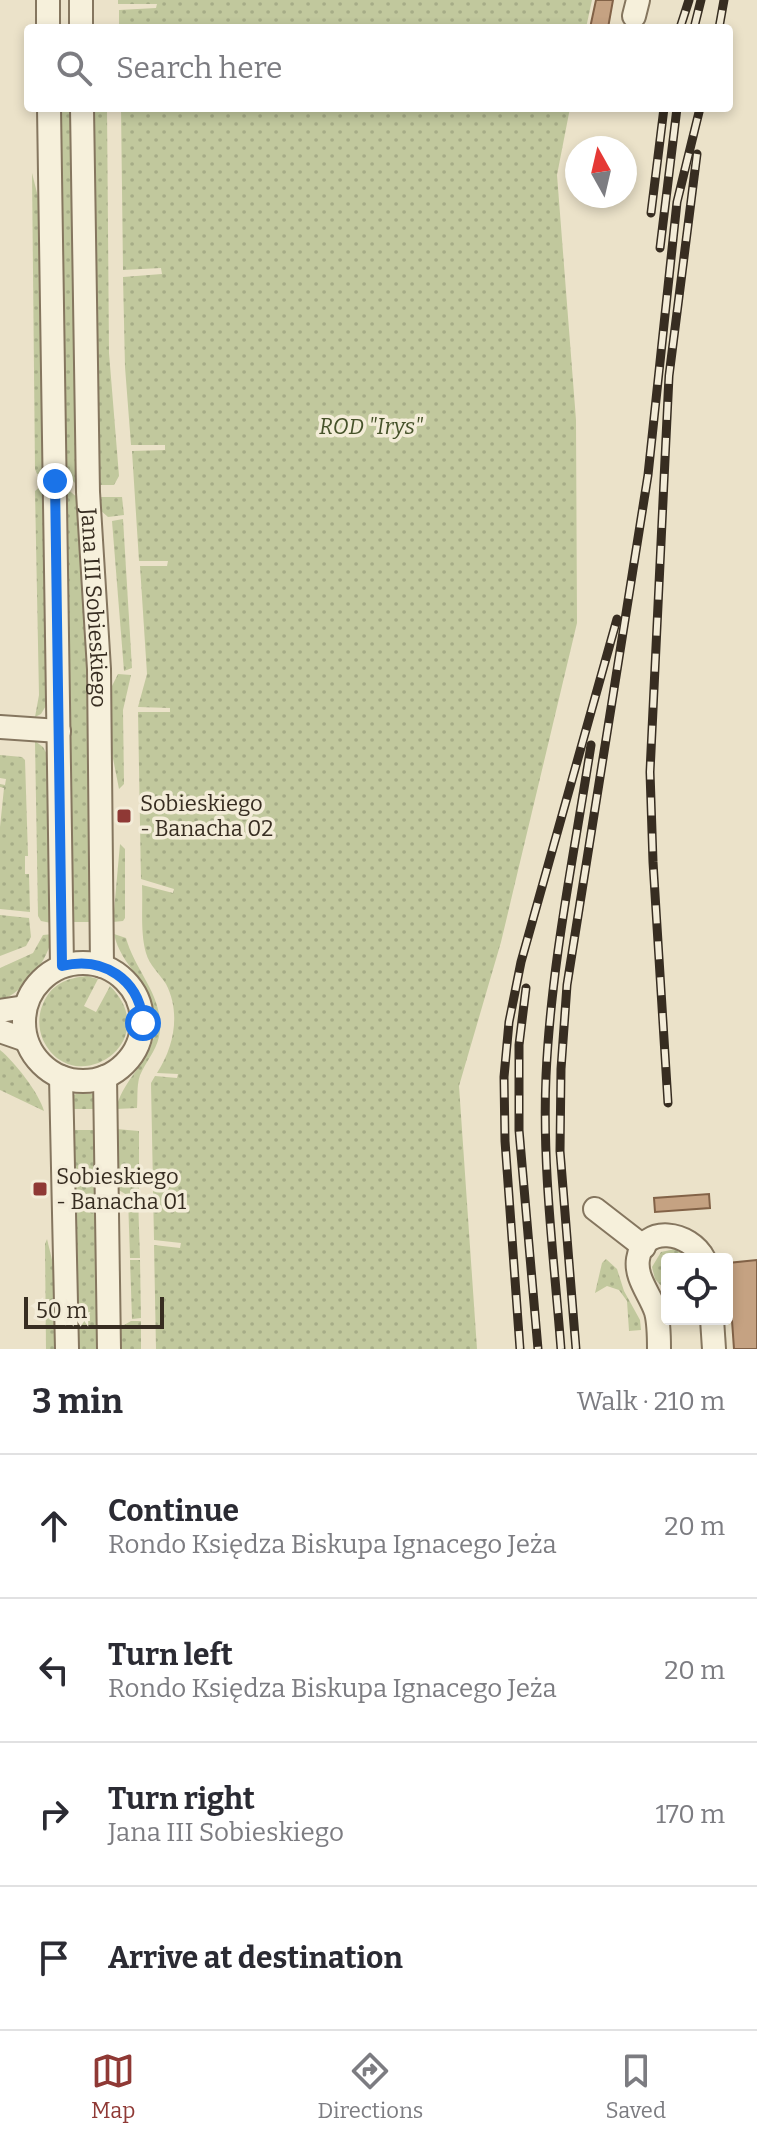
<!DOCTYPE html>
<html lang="en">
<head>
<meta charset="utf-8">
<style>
  :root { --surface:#fff; --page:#f2f2f3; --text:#2b2b33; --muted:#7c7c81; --line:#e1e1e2; --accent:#8f3935 }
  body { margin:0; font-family:Bitter,serif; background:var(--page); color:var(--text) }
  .controls { position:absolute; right:24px; bottom:24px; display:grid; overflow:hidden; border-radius:8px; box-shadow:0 4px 12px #0003 }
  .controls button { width:72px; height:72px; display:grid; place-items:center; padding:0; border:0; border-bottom:2px solid var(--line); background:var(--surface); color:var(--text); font:40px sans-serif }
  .compass { position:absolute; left:565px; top:136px; width:72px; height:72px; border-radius:50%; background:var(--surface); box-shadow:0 4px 12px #0003; rotate:352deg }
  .scale { position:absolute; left:24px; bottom:20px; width:140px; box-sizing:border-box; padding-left:8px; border:4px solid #372d21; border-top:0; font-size:22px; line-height:28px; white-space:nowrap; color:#372d21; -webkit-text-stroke:6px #f3ecd8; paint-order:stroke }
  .stop { position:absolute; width:24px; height:24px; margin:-18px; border:6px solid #1a73e8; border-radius:50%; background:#fff }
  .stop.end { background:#1a73e8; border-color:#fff; box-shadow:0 2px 8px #0008 }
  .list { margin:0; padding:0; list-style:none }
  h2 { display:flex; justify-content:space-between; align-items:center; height:104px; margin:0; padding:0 32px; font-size:34px }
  h2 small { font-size:26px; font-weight:400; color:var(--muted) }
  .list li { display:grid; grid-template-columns:52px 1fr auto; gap:24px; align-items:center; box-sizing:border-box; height:144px; padding:0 32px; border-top:2px solid var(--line) }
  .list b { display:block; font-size:30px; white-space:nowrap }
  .list p { margin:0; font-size:26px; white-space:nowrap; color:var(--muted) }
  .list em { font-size:26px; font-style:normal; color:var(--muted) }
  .icon { flex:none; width:44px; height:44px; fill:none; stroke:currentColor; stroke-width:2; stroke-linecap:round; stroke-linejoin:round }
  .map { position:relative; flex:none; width:757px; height:1349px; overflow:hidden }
  .search { position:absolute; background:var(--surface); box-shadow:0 4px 12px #0003; left:24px; right:24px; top:24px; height:88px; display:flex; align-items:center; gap:20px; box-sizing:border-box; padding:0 28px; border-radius:8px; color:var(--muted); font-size:30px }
  .sheet { height:680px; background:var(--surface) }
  nav { display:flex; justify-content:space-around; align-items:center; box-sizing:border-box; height:112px; border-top:2px solid var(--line); background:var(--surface); font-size:22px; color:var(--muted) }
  nav a { display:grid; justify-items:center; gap:4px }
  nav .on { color:var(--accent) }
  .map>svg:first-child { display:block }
  .grass { fill:url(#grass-dots) }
  .building { fill:#c5a282; stroke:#826247; stroke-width:2 }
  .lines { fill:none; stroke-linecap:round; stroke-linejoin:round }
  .minor-casing { stroke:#85765f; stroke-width:26 }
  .minor { stroke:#f6f0db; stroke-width:22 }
  .rail-casing { stroke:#372d21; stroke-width:9 }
  .rail { stroke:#f3ecd8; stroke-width:6; stroke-dasharray:18; stroke-linecap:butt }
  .route { stroke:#1a73e8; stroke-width:10 }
  .poi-dot { fill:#8f3935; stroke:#f3ecd8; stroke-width:3 }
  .labels { text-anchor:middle; stroke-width:7; stroke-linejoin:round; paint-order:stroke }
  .park-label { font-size:22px; font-style:italic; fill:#46522a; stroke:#f3ecd8 }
  .street-label { font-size:22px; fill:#372d21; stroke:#f3ecd8 }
  .poi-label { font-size:22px; fill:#372d21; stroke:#f3ecd8; text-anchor:start }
</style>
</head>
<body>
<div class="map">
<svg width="757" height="1349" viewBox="0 0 757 1349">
  <defs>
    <pattern id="grass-dots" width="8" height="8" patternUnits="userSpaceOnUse" patternTransform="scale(2)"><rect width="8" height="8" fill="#c1c89d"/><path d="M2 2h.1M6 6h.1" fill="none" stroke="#a6ac87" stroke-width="1.8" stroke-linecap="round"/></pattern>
  </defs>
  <rect width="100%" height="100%" fill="#ebe2c9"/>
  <g class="grass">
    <polygon points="118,0 592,0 586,28 119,28 119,10 156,8 157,4 118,4"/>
    <polygon points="60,108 72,108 77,485 66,474"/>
    <polygon points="93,108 107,108 109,353 119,476 114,485 98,485"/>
    <path d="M121 108H570L557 175 576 420 577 623 501 942 459 1086 477 1349H156L154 1245 180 1248 181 1243 154 1240 151 1083 155 1076 177 1078 178 1074 157 1073C174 1047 181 1013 166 984 160 974 149 965 146 953 140 932 143 906 142 885L173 893 174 889 141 879 138 712H170V708L138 707 147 674 140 566H167L168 561H139L132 451 165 450V445H131L125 367 123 277 162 274 161 268 123 270Z"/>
    <polygon points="32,173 41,209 45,475 37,474 35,469"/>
    <polygon points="42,485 45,485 47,704 41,714 35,717 39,695 35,491"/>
    <polygon points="66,488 78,498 89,661 92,922 72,922"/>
    <polygon points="99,497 122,497 124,515 108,517 99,509"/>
    <polygon points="123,519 132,668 124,671 112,521"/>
    <polygon points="118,674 131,675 123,710 124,784 119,789 110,743 110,690"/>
    <polygon points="35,741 43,747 49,758 51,923 41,921 38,916"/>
    <polygon points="0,755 22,757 25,760 28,856 25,856 25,874 29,874 30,912 0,909 0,827 4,788 0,787 0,784 5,785 6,779 0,778"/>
    <polygon points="120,844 125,849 125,918 123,921 113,922"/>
    <polygon points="0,915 29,918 31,937 26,946 0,956"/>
    <path d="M53 934C48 961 25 991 0 1001V968L33 953 43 935Z"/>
    <path d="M114 934 126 938C135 971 163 995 160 1031 158 1048 149 1057 142 1071 136 1081 138 1096 137 1108L116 1109C122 1083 143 1067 152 1043 169 993 122 973 114 934Z"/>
    <path d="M87 976 98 979 84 1006 96 1012 110 986C166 1042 73 1102 43 1040 38 1028 38 1015 43 1004 51 984 67 978 87 976Z"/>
    <path d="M0 1050C14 1061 39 1093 44 1111L0 1090Z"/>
    <polygon points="76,1094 94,1094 95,1109 73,1109 74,1095"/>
    <polygon points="116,1129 139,1131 139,1195 127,1195 117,1189"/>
    <polygon points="73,1130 95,1130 98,1349 78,1349"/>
    <polygon points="128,1198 138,1198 140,1258 130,1258"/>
    <polygon points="47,1239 55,1272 57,1349 46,1349 45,1244"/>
    <polygon points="675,1249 681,1250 690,1259 667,1259 667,1292 655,1279 652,1267 661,1252"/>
    <polygon points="606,1259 617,1269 624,1291 640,1320 641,1330 629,1331 627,1301 619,1290 607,1286 595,1293 602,1263"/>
    <polygon points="130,1260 140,1260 141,1318 132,1319"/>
    <polygon points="131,1321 141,1321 141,1349 119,1349 119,1328"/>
  </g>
  <g class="building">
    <polygon points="596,0 613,0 608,28 590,28"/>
    <polygon points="709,1194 710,1208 655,1212 654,1198"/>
    <polygon points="757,1260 757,1349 734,1349 728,1263"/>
  </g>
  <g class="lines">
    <defs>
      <g id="minor">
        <polyline points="48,0 48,28"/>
        <polyline points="81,0 81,28"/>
        <polyline points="634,16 638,0"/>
        <polyline points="49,108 62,966"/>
        <path id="s1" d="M82 108 88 492 99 669 102 966"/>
        <polyline points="0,727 59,731"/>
        <circle cx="83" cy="1022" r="59"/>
        <polyline points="0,1011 25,1007"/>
        <polyline points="0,1031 26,1040"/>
        <polyline points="61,1077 67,1349"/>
        <polyline points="105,1077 109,1349"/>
        <polyline points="595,1209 644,1247"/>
        <polyline points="712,1319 714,1349"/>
        <path d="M659 1349C659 1337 659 1323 656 1312 650 1294 635 1278 638 1259 643 1224 690 1231 704 1259"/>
      </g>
    </defs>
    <use href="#minor" class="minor-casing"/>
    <use href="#minor" class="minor"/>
    <defs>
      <g id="rail">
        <polyline points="680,28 689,0"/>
        <polyline points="694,28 701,0"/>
        <polyline points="719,28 724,0"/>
        <polyline points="651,213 664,108"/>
        <polyline points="660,248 677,108"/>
        <polyline points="526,988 519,1045 519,1130 538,1349"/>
        <polyline points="668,1103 653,862 650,772 669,376 697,154"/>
        <polyline points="520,1349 505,1141 504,1077 509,1022 521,962 617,619"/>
        <path d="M561 1349C554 1258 542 1167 546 1076 551 965 574 855 591 745"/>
        <polyline points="576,1349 560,1151 561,1069 567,985 648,475 677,202 700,108"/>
      </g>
    </defs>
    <use href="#rail" class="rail-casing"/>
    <use href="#rail" class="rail"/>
  </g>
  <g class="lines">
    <path class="route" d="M55 481 62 966C103 956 140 979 143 1023"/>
  </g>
  <g class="poi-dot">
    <rect x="116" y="808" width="16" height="16" rx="4"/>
    <rect x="32" y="1181" width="16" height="16" rx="4"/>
  </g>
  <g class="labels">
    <g class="park-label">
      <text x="371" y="434">ROD "Irys"</text>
    </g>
    <g class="street-label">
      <text dy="8" stroke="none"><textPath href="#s1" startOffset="500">Jana III Sobieskiego</textPath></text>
    </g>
    <g class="poi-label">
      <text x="140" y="811">Sobieskiego<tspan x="140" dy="25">- Banacha 02</tspan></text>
      <text x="56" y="1184">Sobieskiego<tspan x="56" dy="25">- Banacha 01</tspan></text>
    </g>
  </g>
</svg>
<div class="controls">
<button><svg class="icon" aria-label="locate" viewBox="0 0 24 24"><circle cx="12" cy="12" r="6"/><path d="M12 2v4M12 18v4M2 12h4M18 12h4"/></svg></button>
</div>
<svg class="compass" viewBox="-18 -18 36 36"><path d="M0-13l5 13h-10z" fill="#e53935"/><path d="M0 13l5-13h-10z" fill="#7c7c81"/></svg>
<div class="scale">50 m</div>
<div class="stop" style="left:143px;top:1023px"></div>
<div class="stop end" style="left:55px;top:481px"></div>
<div class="search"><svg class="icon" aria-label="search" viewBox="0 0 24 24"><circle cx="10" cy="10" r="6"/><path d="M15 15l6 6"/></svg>Search here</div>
</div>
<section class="sheet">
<h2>3 min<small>Walk · 210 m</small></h2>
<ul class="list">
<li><svg class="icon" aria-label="ahead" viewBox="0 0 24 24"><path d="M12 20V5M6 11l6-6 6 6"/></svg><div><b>Continue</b><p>Rondo Księdza Biskupa Ignacego Jeża</p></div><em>20 m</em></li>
<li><svg class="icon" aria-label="left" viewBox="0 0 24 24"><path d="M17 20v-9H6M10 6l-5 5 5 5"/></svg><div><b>Turn left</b><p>Rondo Księdza Biskupa Ignacego Jeża</p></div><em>20 m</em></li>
<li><svg class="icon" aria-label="right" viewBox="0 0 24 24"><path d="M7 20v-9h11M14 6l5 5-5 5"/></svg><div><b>Turn right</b><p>Jana III Sobieskiego</p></div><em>170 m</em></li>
<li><svg class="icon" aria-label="arrive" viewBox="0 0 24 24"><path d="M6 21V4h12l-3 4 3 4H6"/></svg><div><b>Arrive at destination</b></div></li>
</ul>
</section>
<nav>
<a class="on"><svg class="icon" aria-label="map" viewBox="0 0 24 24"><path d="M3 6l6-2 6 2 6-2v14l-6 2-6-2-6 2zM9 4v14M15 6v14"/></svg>Map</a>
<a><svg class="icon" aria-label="directions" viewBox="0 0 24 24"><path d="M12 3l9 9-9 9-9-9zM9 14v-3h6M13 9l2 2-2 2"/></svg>Directions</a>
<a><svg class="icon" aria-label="saved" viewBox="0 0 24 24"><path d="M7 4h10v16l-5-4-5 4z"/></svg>Saved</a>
</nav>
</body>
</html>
